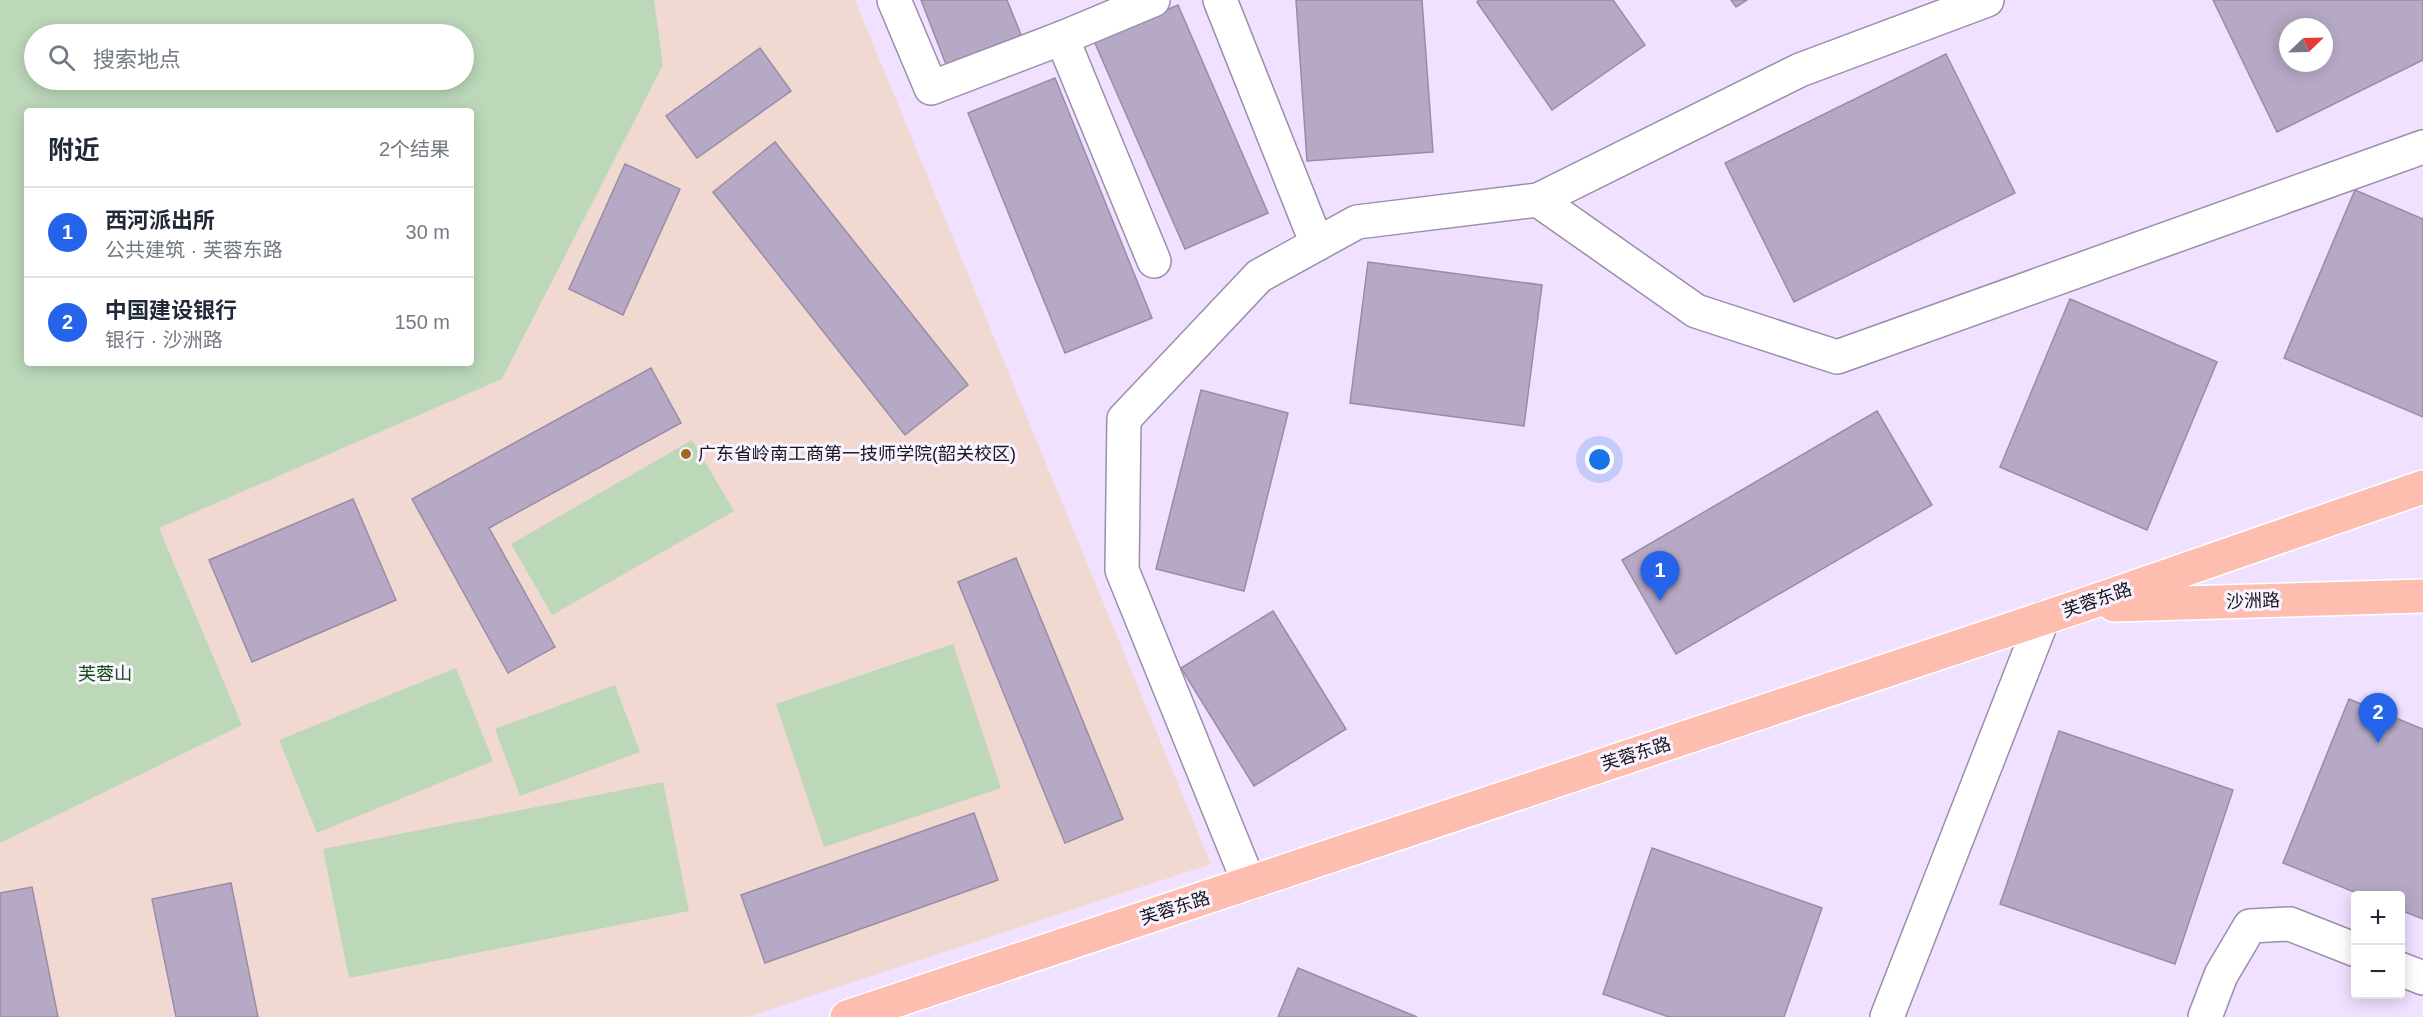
<!DOCTYPE html>
<html lang="zh">
<head>
<meta charset="utf-8">
<style>
  :root { --surface:#fff; --page:#f2f2f3; --text:#1f2937; --muted:#747a83; --line:#e0e1e3; --accent:#2563eb }
  body { margin:0; font-family:Helvetica,"Noto Sans SC",sans-serif; background:var(--page); color:var(--text) }
  .controls { position:absolute; right:18px; bottom:18px; display:grid; overflow:hidden; border-radius:6px; box-shadow:0 3px 15px #0003 }
  .controls button { width:54px; height:54px; display:grid; place-items:center; padding:0; border:0; border-bottom:2px solid var(--line); background:var(--surface); color:var(--text); font:30px sans-serif }
  .compass { position:absolute; left:2279px; top:18px; width:54px; height:54px; border-radius:50%; background:var(--surface); box-shadow:0 3px 15px #0003; rotate:67deg }
  .you { position:absolute; left:1600px; top:460px; width:21px; height:21px; margin:-15px; border:4px solid #fff; border-radius:50%; background:#1a73e8; box-shadow:0 0 0 9px #1a73e833 }
  .badge { display:grid; place-items:center; width:39px; height:39px; border-radius:50%; background:var(--accent); color:#fff; font-size:20px; font-weight:700 }
  .pin { position:absolute; translate:-50% -50px; filter:drop-shadow(0 2px 3px #0008) }
  .pin::after { content:''; position:absolute; top:32px; width:21px; height:18px; background:inherit; clip-path:polygon(0 0,100% 0,50% 100%) }
  .list { margin:0; padding:0; list-style:none }
  h2 { display:flex; justify-content:space-between; align-items:center; height:78px; margin:0; padding:0 24px; font-size:26px }
  h2 small { font-size:20px; font-weight:400; color:var(--muted) }
  .list li { display:grid; grid-template-columns:39px 1fr auto; gap:18px; align-items:center; box-sizing:border-box; height:90px; padding:0 24px; border-top:2px solid var(--line) }
  .list b { display:block; font-size:22px; white-space:nowrap }
  .list p { margin:0; font-size:20px; white-space:nowrap; color:var(--muted) }
  .list em { font-size:20px; font-style:normal; color:var(--muted) }
  .icon { flex:none; width:33px; height:33px; fill:none; stroke:currentColor; stroke-width:2; stroke-linecap:round; stroke-linejoin:round }
  .map { position:relative; flex:none; width:2423px; height:1017px; overflow:hidden }
  .search { position:absolute; background:var(--surface); box-shadow:0 3px 15px #0003; left:24px; top:24px; width:450px; height:66px; display:flex; align-items:center; gap:15px; box-sizing:border-box; padding:0 21px; border-radius:33px; color:var(--muted); font-size:22px }
  .panel { position:absolute; background:var(--surface); box-shadow:0 3px 15px #0003; left:24px; top:108px; width:450px; height:258px; border-radius:6px }
  .map>svg:first-child { display:block }
  .education { fill:#f1d8d1 }
  .green { fill:#bcd8b9; fill-rule:evenodd }
  .building { fill:#b6a9c5; stroke:#998ca7; stroke-width:1.5; fill-rule:evenodd }
  .lines { fill:none; stroke-linecap:round; stroke-linejoin:round }
  .minor-casing { stroke:#9b8ea9; stroke-width:36 }
  .major-casing { stroke:#fff; stroke-width:36 }
  .minor { stroke:#fff; stroke-width:33 }
  .major { stroke:#febeaf; stroke-width:33 }
  .poi-dot { fill:#9c6c1f; stroke:#f8f3ff; stroke-width:2 }
  .labels { text-anchor:middle; stroke-width:6; stroke-linejoin:round; paint-order:stroke }
  .poi-label { font-size:18px; fill:#19151f; stroke:#f8f3ff; text-anchor:start }
  .street-label { font-size:18px; fill:#19151f; stroke:#f8f3ff }
  .park-label { font-size:18px; fill:#174c16; stroke:#f8f3ff }
</style>
</head>
<body>
<div class="map">
<svg width="2423" height="1017" viewBox="0 0 2423 1017">
  <rect width="100%" height="100%" fill="#efe1ff"/>
  <polygon class="education" points="654,0 855,0 1211,864 747,1017 0,1017 0,843 242,725 159,528 502,379 663,65"/>
  <g class="green">
    <path d="M0 0H654L663 65 502 379 159 528 242 725 0 843ZM464 34V80H34V34ZM27 111H471V363H27Z"/>
    <polygon points="692,440 734,511 552,615 511,544"/>
    <polygon points="953,644 1001,788 824,847 776,704"/>
    <polygon points="456,668 493,761 317,833 279,740"/>
    <polygon points="615,685 640,752 520,796 495,729"/>
    <polygon points="663,782 689,911 349,978 323,849"/>
  </g>
  <g class="building">
    <polygon points="921,0 1007,0 1022,37 947,67"/>
    <polygon points="1296,0 1422,0 1433,152 1307,161"/>
    <polygon points="1479,0 1613,0 1645,45 1552,110 1477,2"/>
    <polygon points="1731,0 1747,0 1736,7"/>
    <path d="M2213 0H2423V60L2277 132ZM2288 27H2324V63H2288Z"/>
    <polygon points="1178,5 1268,213 1185,249 1094,41"/>
    <polygon points="760,48 791,91 697,158 666,116"/>
    <polygon points="1946,54 2015,193 1794,302 1725,163"/>
    <polygon points="1055,78 1152,318 1065,353 968,113"/>
    <polygon points="775,142 968,385 905,435 713,192"/>
    <polygon points="625,164 680,189 623,315 569,289"/>
    <polygon points="2355,190 2423,219 2423,417 2284,358"/>
    <polygon points="1368,262 1542,285 1524,426 1350,403"/>
    <polygon points="2070,299 2217,362 2147,530 2000,467"/>
    <polygon points="651,368 681,423 489,528 555,647 508,673 412,499"/>
    <polygon points="1201,390 1288,413 1244,591 1156,569"/>
    <polygon points="1877,411 1932,505 1676,654 1622,560"/>
    <polygon points="353,499 396,600 252,662 209,560"/>
    <polygon points="1016,558 1123,819 1065,843 958,582"/>
    <polygon points="1273,611 1346,729 1254,786 1181,668"/>
    <polygon points="2349,699 2423,729 2423,919 2400,910 2400,896 2364,896 2283,863"/>
    <polygon points="2059,731 2233,790 2175,964 2000,904"/>
    <polygon points="974,813 998,880 765,963 741,895"/>
    <polygon points="1652,848 1822,908 1784,1017 1669,1017 1603,994"/>
    <polygon points="231,883 258,1017 176,1017 152,899"/>
    <polygon points="32,887 58,1017 0,1017 0,893"/>
    <polygon points="1298,968 1417,1017 1278,1017"/>
  </g>
  <g class="lines">
    <defs>
      <g id="minor">
        <polyline points="894,0 931,88 1062,38 1153,0"/>
        <polyline points="1220,0 1317,244"/>
        <polyline points="1062,38 1154,261"/>
        <polyline points="1538,200 1800,70 1987,0"/>
        <polyline points="1249,883 1122,570 1124,419 1259,276 1357,222 1538,200 1696,311 1837,357 2423,147"/>
        <polyline points="2400,969 2423,978"/>
        <polyline points="1887,1017 2043,618"/>
        <polyline points="2205,1017 2221,975 2250,926 2290,924 2356,950"/>
      </g>
      <g id="major">
        <polyline points="2114,605 2423,596"/>
        <polyline points="847,1017 2083,605 2423,487"/>
      </g>
    </defs>
    <use href="#minor" class="minor-casing"/>
    <use href="#major" class="major-casing"/>
    <use href="#minor" class="minor"/>
    <use href="#major" class="major"/>
  </g>
  <circle class="poi-dot" cx="686" cy="454" r="6"/>
  <g class="labels">
    <g class="poi-label">
      <text x="698" y="460">广东省岭南工商第一技师学院(韶关校区)</text>
    </g>
    <g class="street-label">
      <text transform="translate(2097 600) rotate(-19)" y="6">芙蓉东路</text>
      <text transform="translate(2253 601) rotate(-2)" y="6">沙洲路</text>
      <text transform="translate(1636 754) rotate(-18)" y="6">芙蓉东路</text>
      <text transform="translate(1175 908) rotate(-18)" y="6">芙蓉东路</text>
    </g>
    <g class="park-label">
      <text x="105" y="680">芙蓉山</text>
    </g>
  </g>
</svg>
<div class="controls">
<button>+</button>
<button>−</button>
</div>
<svg class="compass" viewBox="-18 -18 36 36"><path d="M0-13l5 13h-10z" fill="#e53935"/><path d="M0 13l5-13h-10z" fill="#747a83"/></svg>
<div class="you"></div>
<div class="pin badge" style="left:1660px;top:601px">1</div>
<div class="pin badge" style="left:2378px;top:743px">2</div>
<div class="search"><svg class="icon" aria-label="search" viewBox="0 0 24 24"><circle cx="10" cy="10" r="6"/><path d="M15 15l6 6"/></svg>搜索地点</div>
<section class="panel">
<h2>附近<small>2个结果</small></h2>
<ul class="list">
<li><span class="badge">1</span><div><b>西河派出所</b><p>公共建筑 · 芙蓉东路</p></div><em>30 m</em></li>
<li><span class="badge">2</span><div><b>中国建设银行</b><p>银行 · 沙洲路</p></div><em>150 m</em></li>
</ul>
</section>
</div>
</body>
</html>
